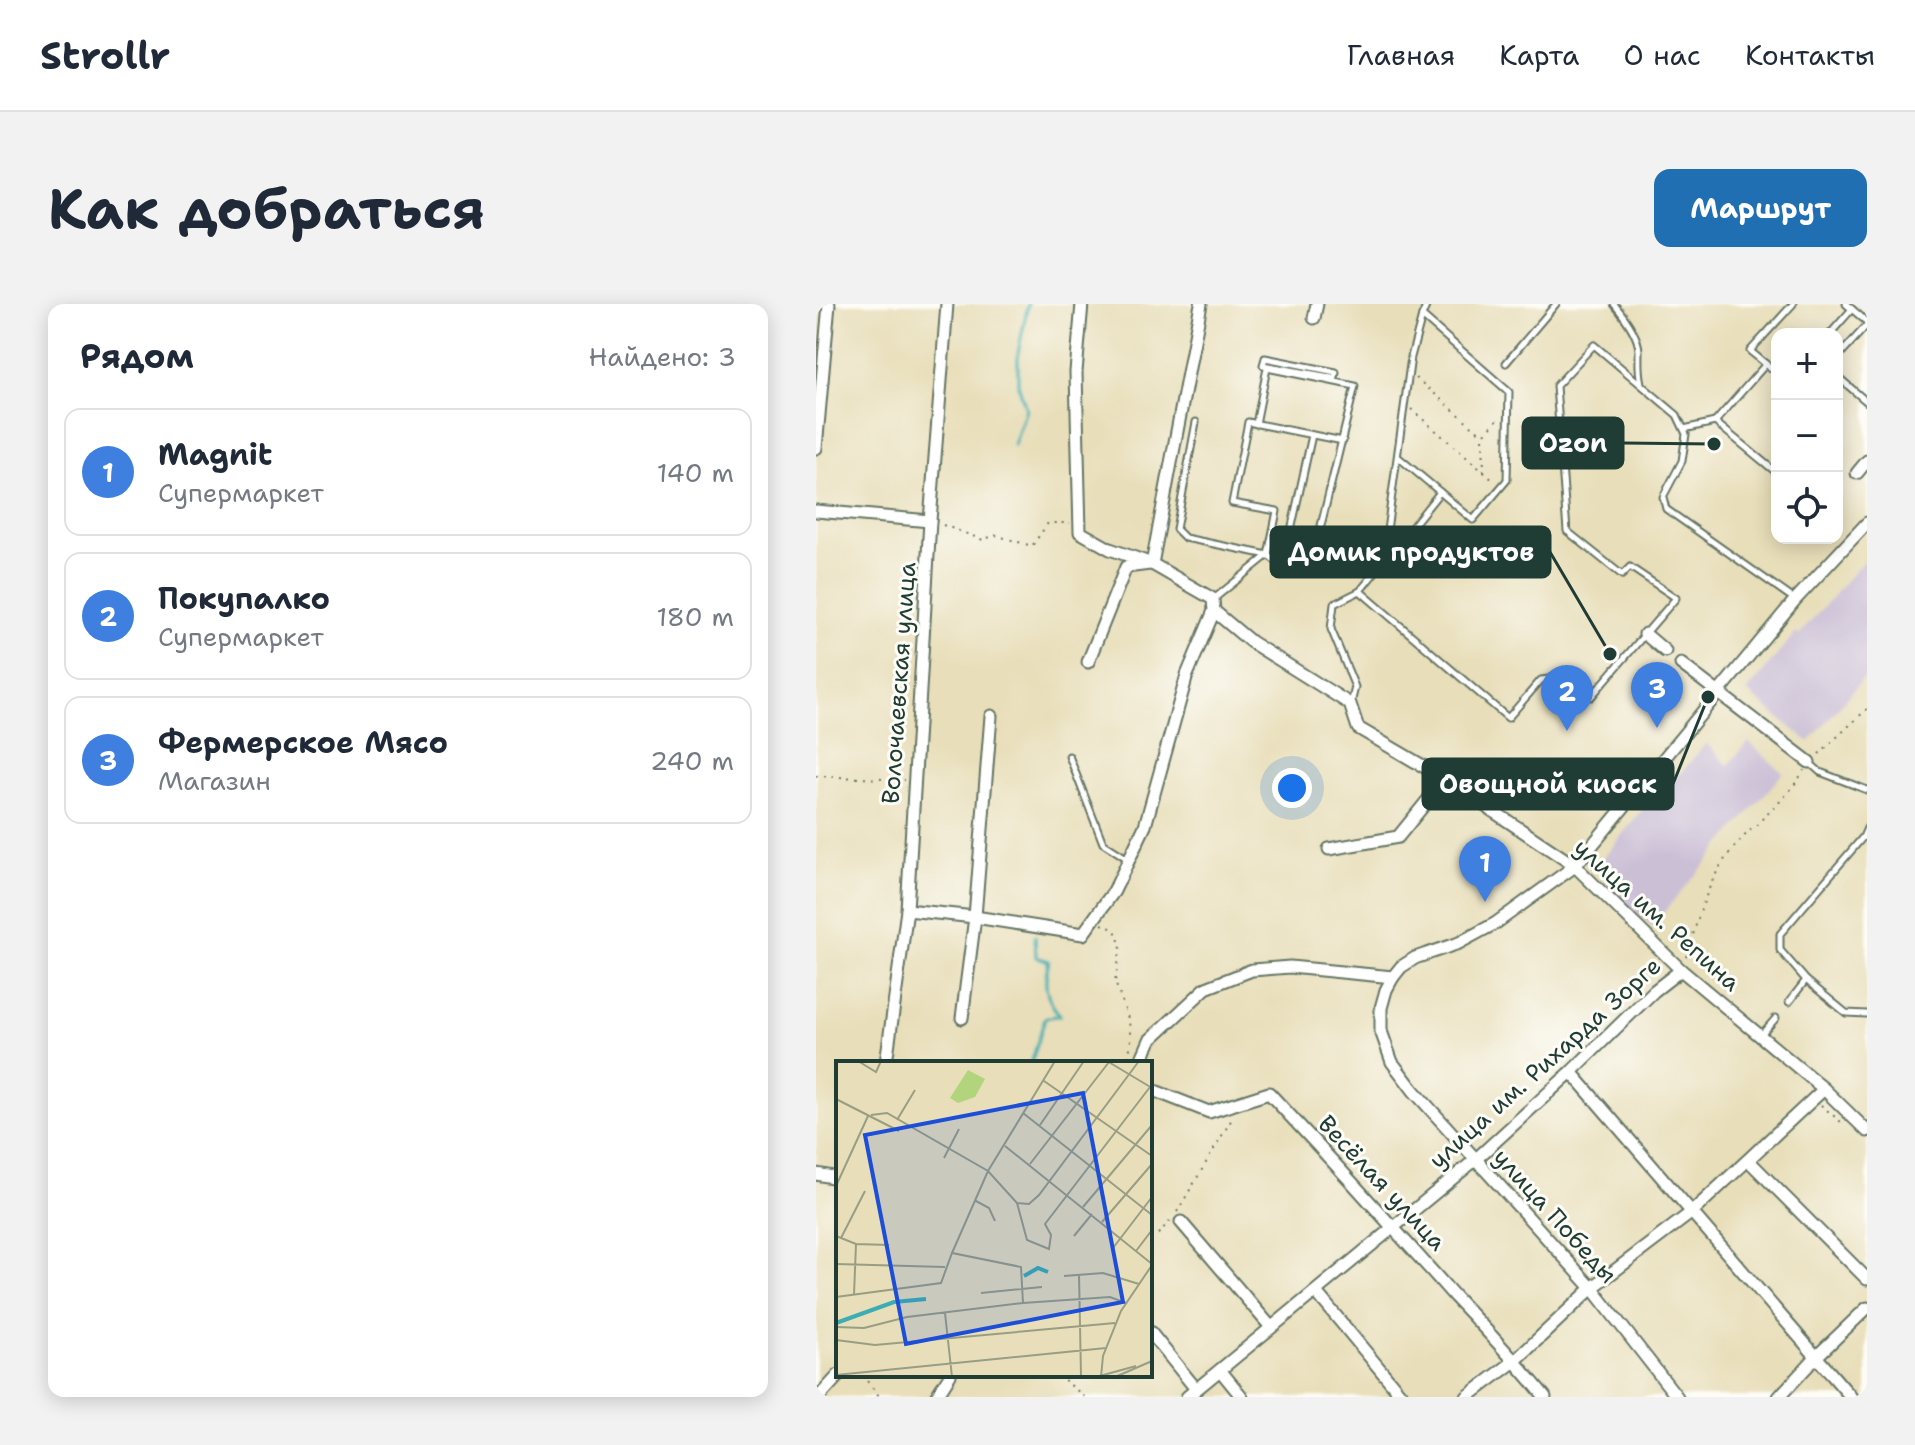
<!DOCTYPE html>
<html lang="ru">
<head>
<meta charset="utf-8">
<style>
  :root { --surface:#fff; --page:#f2f2f3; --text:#1f2937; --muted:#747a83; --line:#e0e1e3; --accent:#1f6fb2 }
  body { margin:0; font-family:"Shantell Sans",sans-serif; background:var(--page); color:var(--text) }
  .controls { position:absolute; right:24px; top:24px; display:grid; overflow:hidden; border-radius:16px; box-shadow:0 4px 20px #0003 }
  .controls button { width:72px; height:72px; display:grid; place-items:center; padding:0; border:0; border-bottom:2px solid var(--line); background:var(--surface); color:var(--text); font:40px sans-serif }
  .you { position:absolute; left:476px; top:484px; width:28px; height:28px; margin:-20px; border:6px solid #fff; border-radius:50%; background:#1a73e8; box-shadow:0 0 0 12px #1a73e833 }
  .badge { display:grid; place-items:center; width:52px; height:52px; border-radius:50%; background:var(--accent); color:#fff; font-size:26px; font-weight:700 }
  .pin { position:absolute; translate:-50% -66px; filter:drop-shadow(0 2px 4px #0008) }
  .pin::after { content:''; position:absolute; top:42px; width:28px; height:24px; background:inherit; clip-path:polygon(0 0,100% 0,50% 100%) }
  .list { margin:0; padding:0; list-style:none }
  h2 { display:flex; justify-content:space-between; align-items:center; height:104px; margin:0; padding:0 32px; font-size:34px }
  h2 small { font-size:26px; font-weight:400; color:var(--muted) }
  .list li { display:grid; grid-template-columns:52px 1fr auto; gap:24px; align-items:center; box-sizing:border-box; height:128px; margin:0 16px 16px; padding:0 16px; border:2px solid var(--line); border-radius:16px }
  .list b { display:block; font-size:30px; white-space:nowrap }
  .list p { margin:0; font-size:26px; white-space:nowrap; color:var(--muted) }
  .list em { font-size:26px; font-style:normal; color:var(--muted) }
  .icon { flex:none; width:44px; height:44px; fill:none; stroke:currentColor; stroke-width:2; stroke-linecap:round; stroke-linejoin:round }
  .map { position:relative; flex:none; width:1051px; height:1093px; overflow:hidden; border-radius:16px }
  header { display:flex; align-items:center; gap:48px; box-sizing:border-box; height:112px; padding:0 40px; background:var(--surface); border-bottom:2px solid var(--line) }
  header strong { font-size:38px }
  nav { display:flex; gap:44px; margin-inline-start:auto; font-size:28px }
  .intro { display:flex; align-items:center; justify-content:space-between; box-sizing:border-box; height:192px; padding:0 48px }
  h1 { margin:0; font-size:56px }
  .button { padding:20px 36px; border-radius:16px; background:var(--accent); color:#fff; font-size:28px; font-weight:700 }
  main { display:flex; gap:48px; padding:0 48px }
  aside { flex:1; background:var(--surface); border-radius:16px; box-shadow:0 4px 20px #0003 }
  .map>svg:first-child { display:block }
  .industrial { fill:#cbbfd6 }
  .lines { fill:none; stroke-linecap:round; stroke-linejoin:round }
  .stream { stroke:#3badb3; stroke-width:3 }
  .lane-casing { stroke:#657563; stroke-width:9 }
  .street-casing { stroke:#657563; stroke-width:15 }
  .path { stroke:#657563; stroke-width:2; stroke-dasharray:2 6; stroke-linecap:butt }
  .lane { stroke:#fff; stroke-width:5 }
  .street { stroke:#fff; stroke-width:11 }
  .labels { text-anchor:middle; stroke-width:6; stroke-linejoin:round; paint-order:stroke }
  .street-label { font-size:24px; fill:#1f3d34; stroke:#fdfcf7 }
  .inset-river { fill:none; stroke:#3badb3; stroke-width:4 }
  .inset-road { fill:none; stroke:#989e84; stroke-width:2 }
  .view { fill:#1d4ed8; fill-opacity:0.15; stroke:#1d4ed8; stroke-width:4 }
  .inset-edge { fill:none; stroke:#1f3d34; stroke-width:4 }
  .leader { fill:none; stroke:#1f3d34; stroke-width:3 }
  .callout-dot { fill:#1f3d34; stroke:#fdfcf7; stroke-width:3 }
  .callout { fill:#1f3d34; stroke:#1f3d34; stroke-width:3 }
  .callout-label { font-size:26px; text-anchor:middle; font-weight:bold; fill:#fff }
</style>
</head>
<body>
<header>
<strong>Strollr</strong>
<nav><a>Главная</a><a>Карта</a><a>О нас</a><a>Контакты</a></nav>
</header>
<div class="intro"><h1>Как добраться</h1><a class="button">Маршрут</a></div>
<main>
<aside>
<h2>Рядом<small>Найдено: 3</small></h2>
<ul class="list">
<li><span class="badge" style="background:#3f7fe0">1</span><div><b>Magnit</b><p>Супермаркет</p></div><em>140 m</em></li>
<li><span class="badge" style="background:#3f7fe0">2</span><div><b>Покупалко</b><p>Супермаркет</p></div><em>180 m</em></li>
<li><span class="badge" style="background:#3f7fe0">3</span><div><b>Фермерское Мясо</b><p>Магазин</p></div><em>240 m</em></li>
</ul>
</aside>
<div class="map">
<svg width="1051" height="1093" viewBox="0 0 1051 1093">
  <rect width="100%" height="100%" fill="#fdfcf7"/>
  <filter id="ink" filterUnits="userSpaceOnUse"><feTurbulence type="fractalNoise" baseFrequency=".0125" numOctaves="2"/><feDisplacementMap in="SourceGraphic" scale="16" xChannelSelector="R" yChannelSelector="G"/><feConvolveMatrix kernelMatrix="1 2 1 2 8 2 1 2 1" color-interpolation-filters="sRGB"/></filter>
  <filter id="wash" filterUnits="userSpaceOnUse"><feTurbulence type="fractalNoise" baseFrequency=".006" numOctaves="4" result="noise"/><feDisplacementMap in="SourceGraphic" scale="32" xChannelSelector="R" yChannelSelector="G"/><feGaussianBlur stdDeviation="1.8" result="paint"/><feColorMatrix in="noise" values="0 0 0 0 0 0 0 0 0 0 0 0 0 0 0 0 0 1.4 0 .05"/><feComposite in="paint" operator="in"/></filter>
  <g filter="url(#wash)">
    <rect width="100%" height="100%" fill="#e8deb9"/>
    <g class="industrial">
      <polygon points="1051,253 1051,370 993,438 931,388 980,328 983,331"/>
      <polygon points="933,438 967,469 836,622 803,595 787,574 782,561 837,492 844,494 890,439 912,461"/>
    </g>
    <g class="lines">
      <g class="stream">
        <polyline points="198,141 210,105 202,80 202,49 212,0"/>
        <path d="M216 757 229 714 244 711C229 695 227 678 233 657L220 653 219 632"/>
      </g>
    </g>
  </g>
  <g filter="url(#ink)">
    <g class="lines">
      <defs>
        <g id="lane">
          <path d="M798 0C808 12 822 30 823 46 823 58 822 67 825 79"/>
          <polyline points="1030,0 1051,18"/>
          <polyline points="606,12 611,0"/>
          <polyline points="1014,30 1036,5"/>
          <polygon points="449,54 520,68 519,74 447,61"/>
          <polyline points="1021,54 1051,21"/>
          <polyline points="690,59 740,0"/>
          <polyline points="950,60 899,118 961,169"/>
          <polyline points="961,69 934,47 977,0"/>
          <polyline points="1021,72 1051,98"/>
          <polyline points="380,118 360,225 369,234 452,251 467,263"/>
          <polyline points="440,120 451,64 539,82 501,238 478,265 467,263 496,131"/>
          <polyline points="868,125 899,118"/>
          <polyline points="582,153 624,188"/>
          <polyline points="567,255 595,53 606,12 693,88 691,176 657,216 624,188 544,287 692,414 725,376 740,374 775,393 860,294 814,263 806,271 751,227 740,82 778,41 861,111 870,130 866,157 847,193 850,205 978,295"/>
          <polyline points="399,294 452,251 461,207 416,199 432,118 527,137"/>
          <polyline points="535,400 539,383 515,325 518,300 544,287"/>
          <polyline points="253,452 287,539 312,555"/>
          <polyline points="995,460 1004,468 1051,486"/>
          <polyline points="990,676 964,646 964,630 1047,533 1051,524"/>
          <polyline points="973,698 990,676 1030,709 1051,710"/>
          <polyline points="945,731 960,714"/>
        </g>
        <g id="street">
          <polyline points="498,14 501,0"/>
          <polyline points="0,144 13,0"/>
          <polyline points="1041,169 1051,157"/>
          <polyline points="0,207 114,217"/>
          <polyline points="336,260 385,0"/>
          <polyline points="398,307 435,338 534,400 542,424 629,475 759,562 865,666 1008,785 1051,827"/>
          <polyline points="829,330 849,347"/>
          <polyline points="272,358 310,263 334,260"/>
          <polyline points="865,360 993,458"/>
          <polyline points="513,545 582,533 629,475"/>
          <polyline points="91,606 159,613 267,630 298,587 329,522 371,371 398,307 397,295 336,260 294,245 264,228 260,68 266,0"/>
          <polyline points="146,714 159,613 175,412"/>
          <polyline points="70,759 91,606 114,217 131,0"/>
          <polyline points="324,759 334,736 390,684 436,666 474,663 577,673"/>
          <polyline points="755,768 1035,1093"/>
          <path d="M334 785 393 808 453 789C516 856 578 924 639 993 670 1026 701 1058 729 1093"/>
          <polyline points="933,857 1051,975"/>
          <polyline points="0,870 22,874"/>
          <polyline points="365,918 454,1022"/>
          <polyline points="500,988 587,1093"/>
          <polyline points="334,1028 380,1085"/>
          <polyline points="404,1066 426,1093"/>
          <polyline points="3,1093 23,1071"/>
          <polyline points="120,1093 134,1071"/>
          <polyline points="371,1093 659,856 755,768 838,687 865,666"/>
          <polyline points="651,1093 700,1056 776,984 876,908 1008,785"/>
          <polyline points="861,1093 776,984 598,787 576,758 565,727 565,704 570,686 577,673 585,663 599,654 643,639 680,619 759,562 979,296 1051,219"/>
          <polyline points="963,1093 1000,1053 1051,1004"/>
        </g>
      </defs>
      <use href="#lane" class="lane-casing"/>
      <use href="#street" class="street-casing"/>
      <g class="path">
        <polyline points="600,74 667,131"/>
        <polyline points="595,105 678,177"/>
        <polyline points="668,168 667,131 684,113"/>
        <polyline points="127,221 167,236 179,231 216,242 232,219 254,219"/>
        <polyline points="1003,450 1051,405"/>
        <polyline points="0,472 89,476"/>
        <polyline points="286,620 299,626 305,642 299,678 313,717 315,739 311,759"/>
        <path d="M870 653C881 620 889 584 909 555 931 523 967 503 988 466"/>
        <polyline points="1005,801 1025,818"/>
        <polyline points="361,908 417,813"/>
        <polyline points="334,931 342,930 355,916"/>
        <polyline points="46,1071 64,1093"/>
        <polyline points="242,1071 269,1093"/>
      </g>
      <use href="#lane" class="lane"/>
      <use href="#street" class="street"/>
    </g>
  </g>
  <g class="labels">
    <g class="street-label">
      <text transform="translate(83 379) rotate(-86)" y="8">Волочаевская улица</text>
      <text transform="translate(841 611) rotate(42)" y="8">улица им. Репина</text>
      <text transform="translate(729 759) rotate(-42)" y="8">улица им. Рихарда Зорге</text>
      <text transform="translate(566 879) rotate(47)" y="8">Весёлая улица</text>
      <text transform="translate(739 912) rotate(48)" y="8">улица Победы</text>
    </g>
  </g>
  <g transform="translate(20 757)">
    <rect width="316" height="316" fill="#e8deb9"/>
    <path d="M132 9 149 18 139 36 122 42 114 37Z" fill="#b1d47c"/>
    <path class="inset-river" d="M188 215 202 207 212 211M0 262 58 241 90 238"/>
    <path class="inset-road" d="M22 0 40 11 45 0M271 0 316 27M208 20 316 95M0 38 63 70M187 52 316 154M35 54 51 52 152 110 181 142M61 59 79 29M204 64 248 0M169 85 316 203M108 97 123 68M194 103 273 1M0 125 32 55M140 140 153 147 159 160M181 142 191 179 213 188 215 174 209 163 314 26M181 142 193 143 203 134 303 0M247 146 316 64M266 161 316 103M0 175 20 183 53 184M238 175 256 153M5 177 29 130M277 187 316 136M300 190 316 169M116 192 152 110 219 0M0 203 109 206M243 213 245 315M228 215 267 212 303 223M145 232 206 226M18 234 20 183M0 236 105 222 116 192 185 206 187 242M109 252 116 316M0 266 28 267 71 256 187 242 274 236 290 242M0 279 39 284 279 262M0 314 270 287M260 316 300 305M265 316 267 295 285 250 316 204M279 316 316 300"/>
    <path class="view" d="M247 32 287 241 70 283 29 74Z"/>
    <rect width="316" height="316" class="inset-edge"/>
  </g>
  <path class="leader" d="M898 140L807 139M794 350L734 248M892 393L857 480"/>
  <g class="callout-dot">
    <circle cx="898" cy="140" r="8"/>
    <circle cx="794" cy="350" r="8"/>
    <circle cx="892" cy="393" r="8"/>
  </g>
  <g class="callout">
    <rect x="707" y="114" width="100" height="50" rx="8"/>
    <rect x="455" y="223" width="279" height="50" rx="8"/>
    <rect x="607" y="455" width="250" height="50" rx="8"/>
  </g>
  <g class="callout-label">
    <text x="757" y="148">Ozon</text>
    <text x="595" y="257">Домик продуктов</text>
    <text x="732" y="489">Овощной киоск</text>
  </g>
</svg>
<div class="controls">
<button>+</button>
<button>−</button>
<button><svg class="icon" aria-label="locate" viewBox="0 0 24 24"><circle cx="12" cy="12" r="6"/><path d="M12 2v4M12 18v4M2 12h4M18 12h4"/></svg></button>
</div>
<div class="you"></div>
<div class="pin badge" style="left:669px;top:598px;background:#3f7fe0">1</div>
<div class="pin badge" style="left:751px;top:427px;background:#3f7fe0">2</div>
<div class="pin badge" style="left:841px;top:424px;background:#3f7fe0">3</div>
</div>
</main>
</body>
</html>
